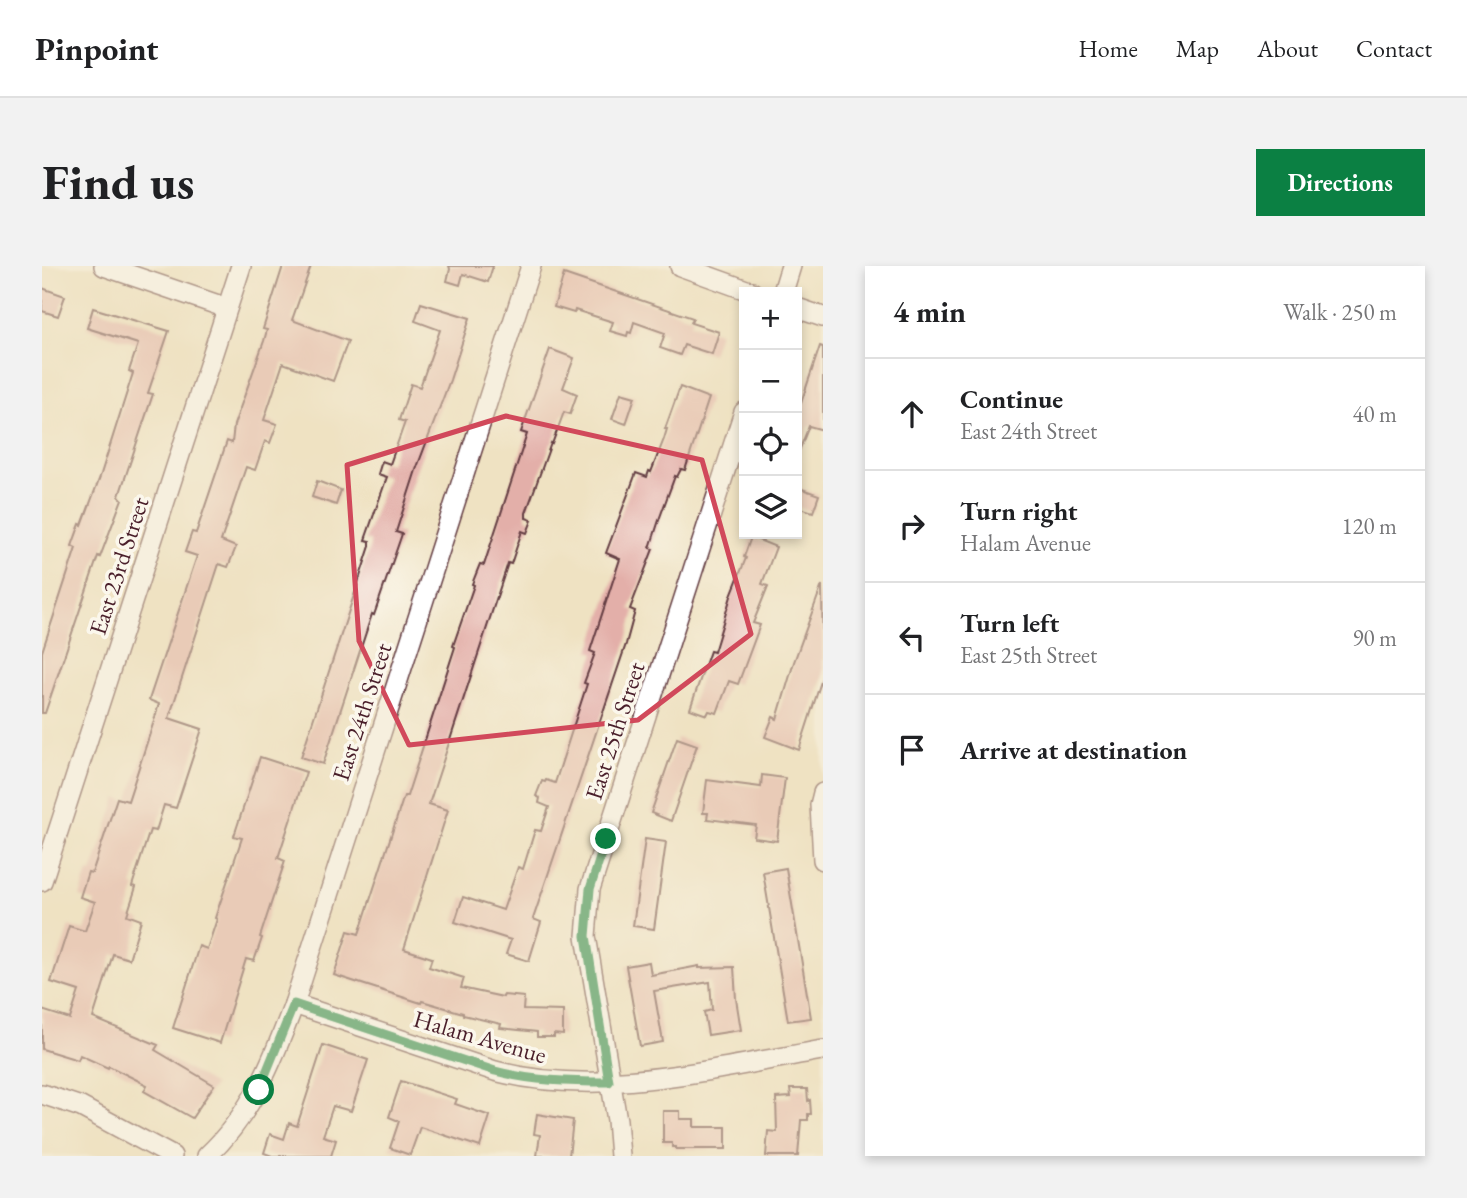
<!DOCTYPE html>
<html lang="en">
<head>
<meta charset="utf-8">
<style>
  :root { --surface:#fff; --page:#f2f2f2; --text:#202124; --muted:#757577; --line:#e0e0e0; --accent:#0b8043 }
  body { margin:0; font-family:"EB Garamond",serif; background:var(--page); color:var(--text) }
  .controls { position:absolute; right:21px; top:21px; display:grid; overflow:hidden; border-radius:0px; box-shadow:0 4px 10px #0003 }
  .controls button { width:63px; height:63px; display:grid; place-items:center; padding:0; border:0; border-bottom:2px solid var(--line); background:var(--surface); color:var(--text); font:35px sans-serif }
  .stop { position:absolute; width:21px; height:21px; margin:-16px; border:5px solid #0b8043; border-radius:50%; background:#fff }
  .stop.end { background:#0b8043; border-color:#fff; box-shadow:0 2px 7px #0008 }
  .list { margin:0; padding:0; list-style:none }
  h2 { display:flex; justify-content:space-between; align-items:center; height:91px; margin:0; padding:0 28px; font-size:30px }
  h2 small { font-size:23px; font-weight:400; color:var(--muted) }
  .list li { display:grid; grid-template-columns:46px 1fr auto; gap:21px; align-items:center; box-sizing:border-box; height:112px; padding:0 28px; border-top:2px solid var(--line) }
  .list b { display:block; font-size:26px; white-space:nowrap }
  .list p { margin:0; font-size:23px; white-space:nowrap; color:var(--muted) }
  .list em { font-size:23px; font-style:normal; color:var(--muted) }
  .icon { flex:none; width:38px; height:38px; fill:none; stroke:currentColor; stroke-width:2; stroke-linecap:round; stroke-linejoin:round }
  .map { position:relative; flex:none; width:781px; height:890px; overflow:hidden; border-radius:0px }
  header { display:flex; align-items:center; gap:42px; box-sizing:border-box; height:98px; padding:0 35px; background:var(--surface); border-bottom:2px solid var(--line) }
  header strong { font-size:33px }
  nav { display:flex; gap:38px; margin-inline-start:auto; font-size:24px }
  .intro { display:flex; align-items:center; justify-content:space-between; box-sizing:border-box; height:168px; padding:0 42px }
  h1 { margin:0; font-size:49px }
  .button { padding:18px 32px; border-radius:0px; background:var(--accent); color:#fff; font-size:24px; font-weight:700 }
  main { display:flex; gap:42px; padding:0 42px }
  aside { flex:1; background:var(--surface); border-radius:0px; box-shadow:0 4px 10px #0003 }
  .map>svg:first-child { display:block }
  .building { fill:#e3afa9 }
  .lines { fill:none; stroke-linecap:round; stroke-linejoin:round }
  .minor-casing { stroke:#633c42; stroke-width:22 }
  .minor { stroke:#fff; stroke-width:19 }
  .route { stroke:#0b8043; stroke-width:9 }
  .marked { fill:none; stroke:#d1495b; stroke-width:5; stroke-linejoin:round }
  .labels { text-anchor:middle; stroke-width:7; stroke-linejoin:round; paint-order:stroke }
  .street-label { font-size:24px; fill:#4a1f2b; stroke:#fbf7ec }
</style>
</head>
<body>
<header>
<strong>Pinpoint</strong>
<nav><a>Home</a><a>Map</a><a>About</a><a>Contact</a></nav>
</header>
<div class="intro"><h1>Find us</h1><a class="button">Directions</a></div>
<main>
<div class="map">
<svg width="781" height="890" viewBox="0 0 781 890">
  <rect width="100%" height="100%" fill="#fbf7ec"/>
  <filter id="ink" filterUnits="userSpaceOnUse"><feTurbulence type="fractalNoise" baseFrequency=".0143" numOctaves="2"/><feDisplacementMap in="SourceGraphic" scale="14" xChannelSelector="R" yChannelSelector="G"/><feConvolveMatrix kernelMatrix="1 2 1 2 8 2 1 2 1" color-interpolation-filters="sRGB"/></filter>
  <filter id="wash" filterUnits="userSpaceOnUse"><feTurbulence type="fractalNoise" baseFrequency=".00686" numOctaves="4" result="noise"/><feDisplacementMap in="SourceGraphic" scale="28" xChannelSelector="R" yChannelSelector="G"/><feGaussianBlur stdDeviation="1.57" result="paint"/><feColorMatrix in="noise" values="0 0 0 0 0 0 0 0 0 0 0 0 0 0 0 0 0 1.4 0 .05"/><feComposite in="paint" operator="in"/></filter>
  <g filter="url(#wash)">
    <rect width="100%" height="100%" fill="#efe2c2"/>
    <g id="blocks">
      <g class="building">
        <polygon points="241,0 269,0 250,54 306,75 291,115 241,97 222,154 235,158 228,177 223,175 213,204 204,201 179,275 194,281 186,301 177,298 127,452 160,463 134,542 122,539 114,565 108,564 90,620 94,621 85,649 99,654 87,693 71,688 51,752 116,779 113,784 172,819 150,852 102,825 105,819 67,800 66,802 38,789 36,794 0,783 0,744 28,753 37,725 9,716 27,660 43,665 53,636 38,631 46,606 50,607 75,532 86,535 111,458 117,438 107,434 155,290 143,286 150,266 154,267 185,175 190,177 192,159 222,75 225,64 221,63"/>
        <polygon points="407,0 451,0 446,16 421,8 418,19 405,15 408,3"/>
        <polygon points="522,8 651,52 649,57 677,66 670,88 642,79 638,89 618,82 623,67 592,56 589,67 586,66 585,70 568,65 571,56 533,44 532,47 512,41"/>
        <polygon points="0,22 23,30 16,50 0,45"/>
        <polygon points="379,37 428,52 408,114 374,204 354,266 360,268 332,349 330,348 281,498 259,491 328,280 328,275 323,274 345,211 336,208 340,195 348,198 363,156 357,154 369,118 378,121 398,64 373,55"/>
        <polygon points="51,42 127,65 106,127 111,128 77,230 80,233 58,291 56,290 3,447 0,447 0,386 34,282 30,280 38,258 40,259 59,208 91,107 87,105 96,78 45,62"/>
        <polygon points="778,80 781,81 781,164 767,160 755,190 755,136 759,137"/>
        <polygon points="508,83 532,92 521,122 535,128 528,148 522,146 510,178 509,177 484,247 484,252 490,254 485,267 480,265 469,298 466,297 387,538 406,544 362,683 390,692 387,701 422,712 419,722 461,731 462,729 482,731 481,744 521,745 521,769 512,768 512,771 495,771 495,766 458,762 459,758 421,749 421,747 380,735 379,737 292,709 306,665 317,668 362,530 365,530 413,381 411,380 432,319 430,318 438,298 442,299 485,168 479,166"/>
        <polygon points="638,121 667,132 643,204 639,203 635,211 633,210 618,251 608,282 611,283 588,343 593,345 584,378 491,653 499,656 487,695 464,688 469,674 413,656 421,631 461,644 476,601 481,603 493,564 499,565 507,541 497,537 498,532 494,530 500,515 503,516 504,514 513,517 545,418 542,417 553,387 548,385 578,293 564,287 594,207 605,211 607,205 609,206 622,173 625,163 623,163"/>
        <polygon points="579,127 593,131 584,158 570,153"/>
        <polygon points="275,215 299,224 294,239 270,231"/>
        <polygon points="760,223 777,229 771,246 755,241"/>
        <polygon points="709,271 734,281 720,318 726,320 711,357 718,359 696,418 687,415 675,447 667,445 665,449 648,443 668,385 672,386 690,327 704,292 702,291"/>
        <polygon points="780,319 781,409 757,484 723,471 731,451 735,453 752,396"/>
        <polygon points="635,472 655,479 629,555 609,547"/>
        <polygon points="218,491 264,506 236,592 243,595 218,671 220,672 212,695 204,693 178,777 131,762 157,680 165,683 175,653 173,652 200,572 192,570"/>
        <polygon points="720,509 743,512 735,575 712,572 714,559 665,553 666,547 661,547 665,514 719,521"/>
        <polygon points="603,573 624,576 612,663 591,660"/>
        <polygon points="744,602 769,752 746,755 721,606"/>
        <polygon points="607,696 609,709 657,700 657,702 692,701 694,733 699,764 666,769 662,746 670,744 668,716 612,725 621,776 598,780 584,700"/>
        <polygon points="281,779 326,794 309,845 291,840 281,870 294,874 289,890 230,890 222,887 228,868 242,873 247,857 255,860"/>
        <polygon points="359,815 415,833 413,838 448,850 438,881 378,861 368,889 348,882 357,855 347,851"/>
        <polygon points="748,823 765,823 766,835 768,834 769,848 766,848 766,854 759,854 756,890 724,890 726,865 735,866 734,832 749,831"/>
        <polygon points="621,845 638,845 638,853 652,853 652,861 684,861 684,883 634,883 634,881 630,881 630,877 621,877"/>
        <polygon points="495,848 531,854 527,890 495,890 498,869 492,868"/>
      </g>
    </g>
  </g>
  <g filter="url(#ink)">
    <use href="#blocks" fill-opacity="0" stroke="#633c42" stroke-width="2"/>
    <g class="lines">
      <defs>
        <g id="minor">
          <polyline points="62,0 185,42"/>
          <polyline points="638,0 710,26"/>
          <polyline points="741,26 749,0"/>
          <polyline points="755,42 781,51"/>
          <polyline points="781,527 778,539 781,594"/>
          <polyline points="0,615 199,0"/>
          <path d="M252 738 453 805C561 833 673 802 781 784"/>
          <polyline points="0,828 39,841 130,890"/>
          <path d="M165 890C210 848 231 794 252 738L489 0"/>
          <polyline points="578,890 575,854 544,670 548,623 702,146"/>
        </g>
      </defs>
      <use href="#minor" class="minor-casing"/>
      <use href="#minor" class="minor"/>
    </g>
  </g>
  <g class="lines" filter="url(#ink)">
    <path class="route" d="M217 824 252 738 453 805C491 815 527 816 567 816L544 670 548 623 564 573"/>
  </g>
  <path d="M0 0H781V890H0ZM464 150 660 194 709 368 596 454 367 479 317 375 305 199Z" fill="#efe2c2" fill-opacity=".55" fill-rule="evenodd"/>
  <path class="marked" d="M464 150 660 194 709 368 596 454 367 479 317 375 305 199Z"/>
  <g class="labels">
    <g class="street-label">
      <text transform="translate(77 300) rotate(-72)" y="8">East 23rd Street</text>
      <text transform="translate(320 446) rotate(-72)" y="8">East 24th Street</text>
      <text transform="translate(573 465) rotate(-72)" y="8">East 25th Street</text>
      <text transform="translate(438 771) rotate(16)" y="8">Halam Avenue</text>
    </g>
  </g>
</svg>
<div class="controls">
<button>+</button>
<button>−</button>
<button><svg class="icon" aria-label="locate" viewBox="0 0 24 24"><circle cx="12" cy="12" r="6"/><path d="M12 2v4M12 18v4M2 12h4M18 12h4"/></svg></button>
<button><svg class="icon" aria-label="layers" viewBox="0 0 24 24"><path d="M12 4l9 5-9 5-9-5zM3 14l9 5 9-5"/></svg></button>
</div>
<div class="stop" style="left:217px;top:824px"></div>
<div class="stop end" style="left:564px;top:573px"></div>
</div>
<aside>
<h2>4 min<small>Walk · 250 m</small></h2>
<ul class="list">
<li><svg class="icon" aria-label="ahead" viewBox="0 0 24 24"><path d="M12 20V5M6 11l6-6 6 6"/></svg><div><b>Continue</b><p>East 24th Street</p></div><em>40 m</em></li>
<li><svg class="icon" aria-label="right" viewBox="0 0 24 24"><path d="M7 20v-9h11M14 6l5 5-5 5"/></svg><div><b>Turn right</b><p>Halam Avenue</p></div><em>120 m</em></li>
<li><svg class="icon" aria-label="left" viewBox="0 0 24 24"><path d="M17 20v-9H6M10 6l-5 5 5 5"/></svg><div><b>Turn left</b><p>East 25th Street</p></div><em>90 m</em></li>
<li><svg class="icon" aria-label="arrive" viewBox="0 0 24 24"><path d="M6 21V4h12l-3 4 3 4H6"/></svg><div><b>Arrive at destination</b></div></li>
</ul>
</aside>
</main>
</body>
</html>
